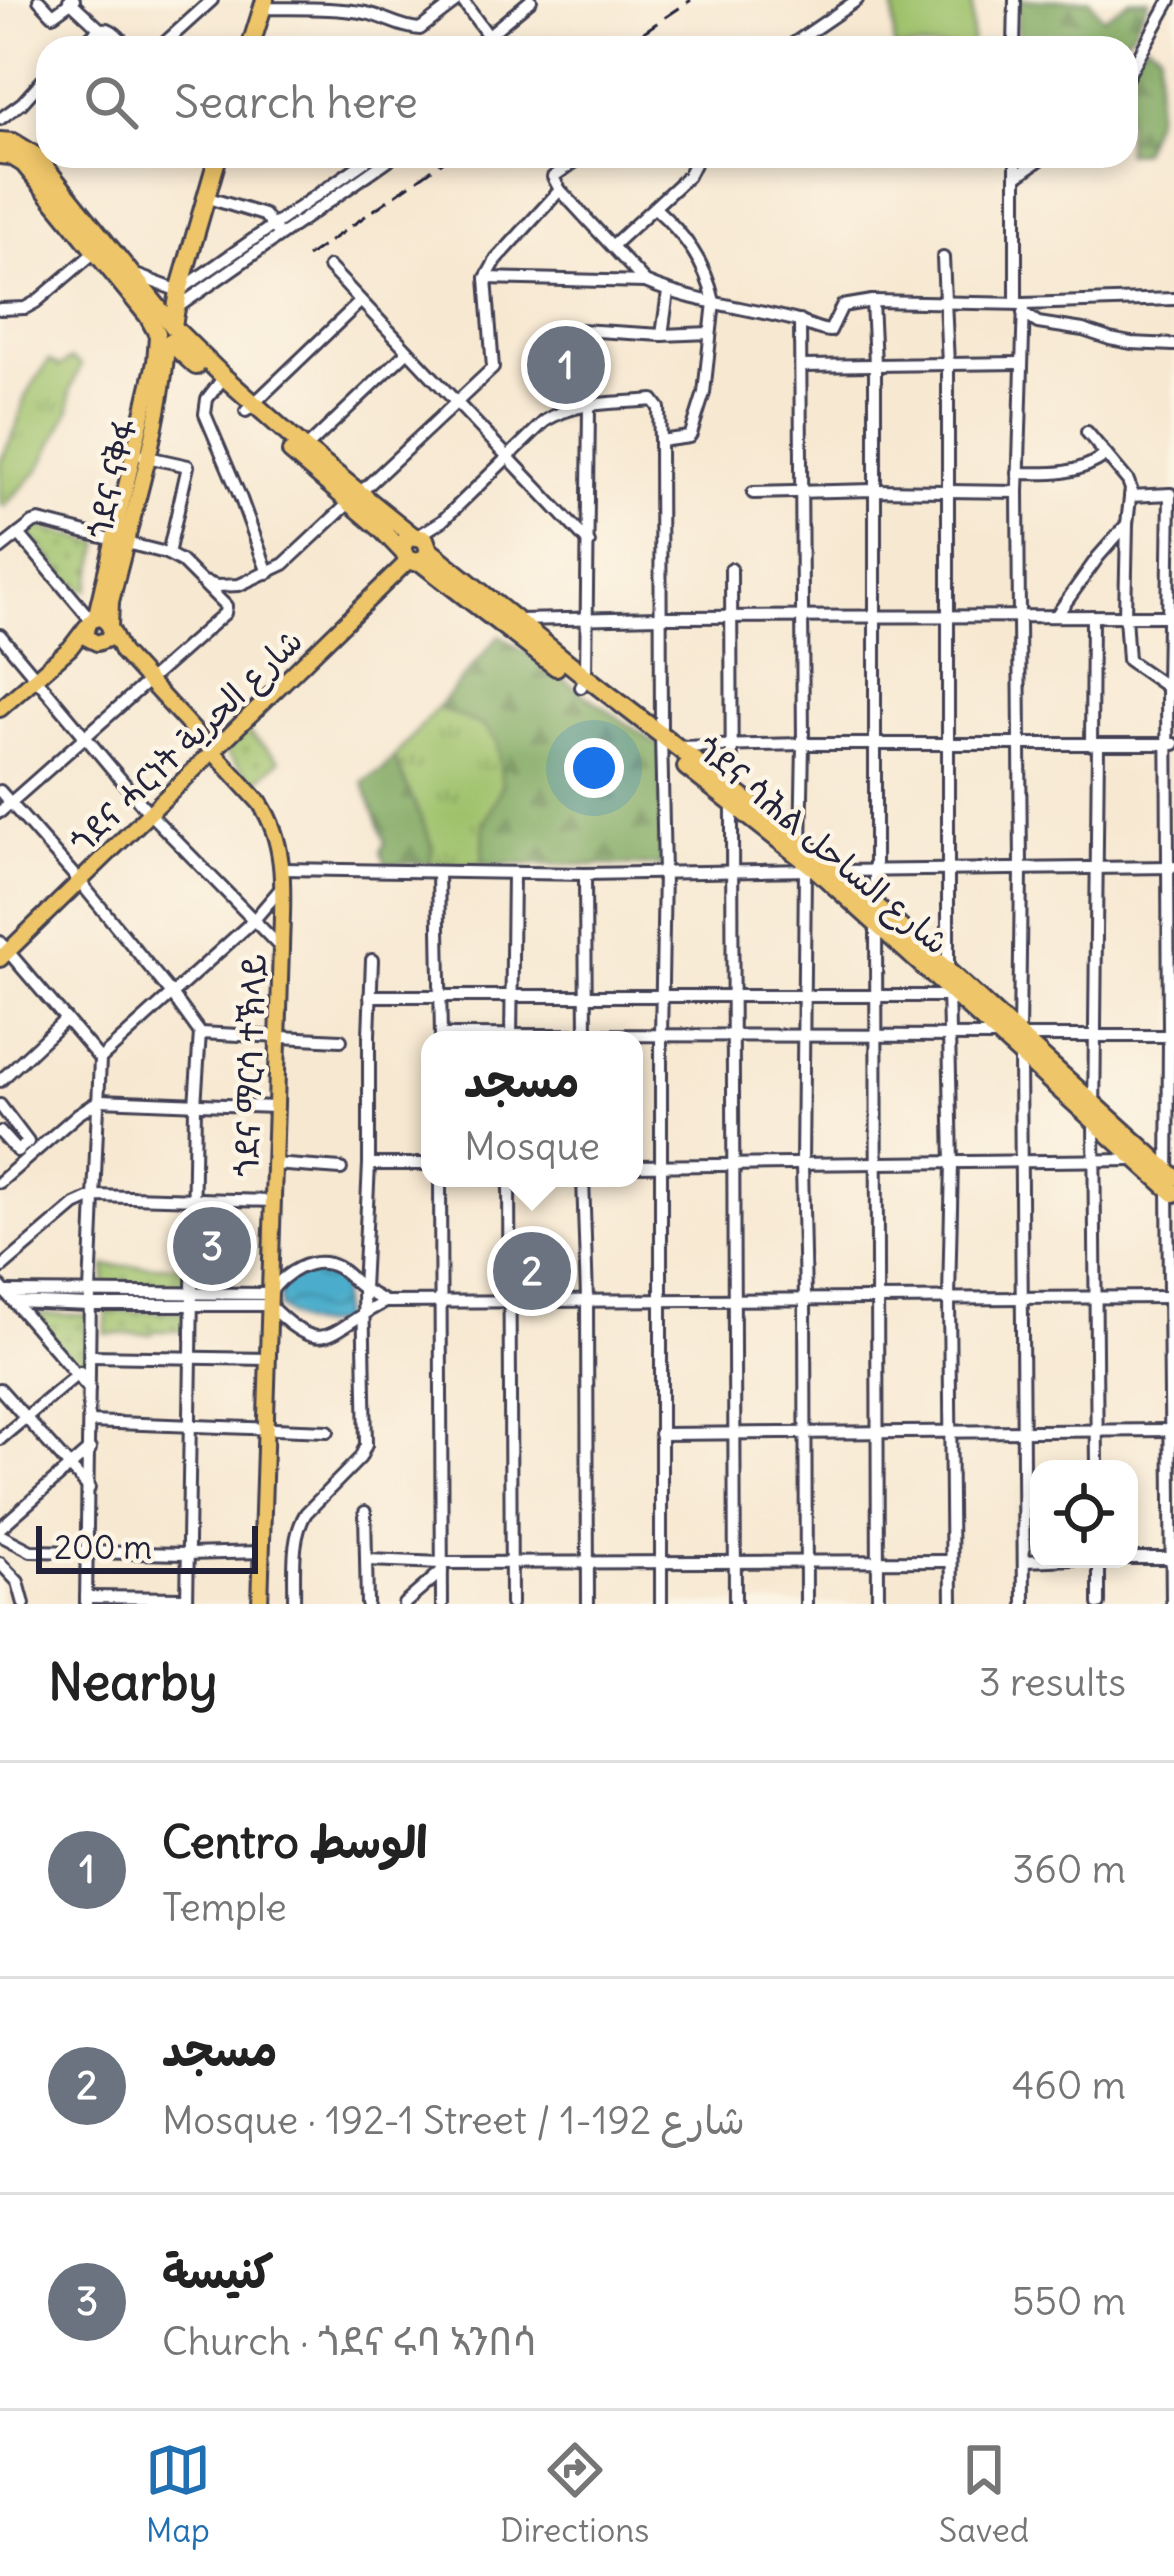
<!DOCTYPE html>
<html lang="en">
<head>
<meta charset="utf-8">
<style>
  :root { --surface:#fff; --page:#f6f6f6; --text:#222; --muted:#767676; --line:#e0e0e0; --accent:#1f6fb2 }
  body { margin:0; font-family:Delius,"Playpen Sans Arabic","Noto Sans Ethiopic",sans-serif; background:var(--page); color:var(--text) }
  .controls { position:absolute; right:36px; bottom:36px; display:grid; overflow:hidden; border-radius:24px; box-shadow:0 6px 18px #0003 }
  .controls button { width:108px; height:108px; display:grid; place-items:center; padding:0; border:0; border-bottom:3px solid var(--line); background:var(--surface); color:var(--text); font:60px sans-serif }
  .scale { position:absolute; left:36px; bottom:30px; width:222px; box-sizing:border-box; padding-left:12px; border:6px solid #22223b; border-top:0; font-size:33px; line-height:42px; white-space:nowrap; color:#22223b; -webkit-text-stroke:9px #fcf5e5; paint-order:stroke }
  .you { position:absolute; left:594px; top:768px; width:42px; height:42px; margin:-30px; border:9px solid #fff; border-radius:50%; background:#1a73e8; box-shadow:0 0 0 18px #1a73e833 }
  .badge { display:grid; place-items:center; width:78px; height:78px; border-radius:50%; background:var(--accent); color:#fff; font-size:39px; font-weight:700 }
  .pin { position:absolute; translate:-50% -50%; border:6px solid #fff; box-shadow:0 3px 12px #0006 }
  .popup { position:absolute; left:421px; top:1031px; width:222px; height:156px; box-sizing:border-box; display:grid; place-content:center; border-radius:24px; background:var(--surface); filter:drop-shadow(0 3px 9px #0005); font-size:39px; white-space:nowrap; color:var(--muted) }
  .popup b { font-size:45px; color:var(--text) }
  .popup::after { content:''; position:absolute; left:50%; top:100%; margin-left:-24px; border:24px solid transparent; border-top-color:var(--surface) }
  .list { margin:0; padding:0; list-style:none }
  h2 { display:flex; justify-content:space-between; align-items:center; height:156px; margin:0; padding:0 48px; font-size:51px }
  h2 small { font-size:39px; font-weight:400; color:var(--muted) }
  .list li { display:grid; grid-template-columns:78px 1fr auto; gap:36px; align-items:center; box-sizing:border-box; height:216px; padding:0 48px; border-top:3px solid var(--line) }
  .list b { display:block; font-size:45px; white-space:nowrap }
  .list p { margin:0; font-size:39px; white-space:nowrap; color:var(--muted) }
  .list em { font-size:39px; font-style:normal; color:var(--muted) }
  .icon { flex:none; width:66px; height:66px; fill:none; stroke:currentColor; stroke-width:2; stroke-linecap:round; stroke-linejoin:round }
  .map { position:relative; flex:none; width:1174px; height:1604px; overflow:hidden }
  .search { position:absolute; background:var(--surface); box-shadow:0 6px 18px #0003; left:36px; right:36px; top:36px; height:132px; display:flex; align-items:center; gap:30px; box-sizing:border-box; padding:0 42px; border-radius:36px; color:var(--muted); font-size:45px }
  .sheet { height:804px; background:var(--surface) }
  nav { display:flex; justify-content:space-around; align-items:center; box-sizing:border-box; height:168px; border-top:3px solid var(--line); background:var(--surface); font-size:33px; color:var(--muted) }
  nav a { display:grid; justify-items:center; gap:6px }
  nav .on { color:var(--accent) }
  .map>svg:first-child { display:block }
  .grass { fill:url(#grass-dots); stroke:#607253; stroke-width:3 }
  .forest { fill:url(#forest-firs); stroke:#50644d; stroke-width:3 }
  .park { fill:url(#park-tufts); stroke:#607253; stroke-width:3 }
  .pitch { fill:#9ec16b; stroke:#607253; stroke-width:3 }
  .water { fill:url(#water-waves); stroke:#376883; stroke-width:3 }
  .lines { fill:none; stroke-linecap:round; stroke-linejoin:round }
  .minor-casing { stroke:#424052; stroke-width:16 }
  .major-casing { stroke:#424052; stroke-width:20 }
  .highway-casing { stroke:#424052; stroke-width:22 }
  .minor { stroke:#fff; stroke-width:10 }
  .major { stroke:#eec569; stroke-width:14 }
  .highway { stroke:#eec569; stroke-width:16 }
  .rail { stroke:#22223b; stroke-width:3; stroke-dasharray:18 9; stroke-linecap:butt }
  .labels { text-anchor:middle; stroke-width:9; stroke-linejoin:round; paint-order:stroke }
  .street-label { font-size:33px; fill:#22223b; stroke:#fcf5e5 }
</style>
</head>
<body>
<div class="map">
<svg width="1174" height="1604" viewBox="0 0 1174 1604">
  <defs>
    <pattern id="grass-dots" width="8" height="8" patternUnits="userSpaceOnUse" patternTransform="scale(3)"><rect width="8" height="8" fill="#9ec16b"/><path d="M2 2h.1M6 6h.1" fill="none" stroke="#809c59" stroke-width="1.8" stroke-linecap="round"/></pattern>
    <pattern id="forest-firs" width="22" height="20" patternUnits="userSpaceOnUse" patternTransform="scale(3)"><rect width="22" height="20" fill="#7ea75f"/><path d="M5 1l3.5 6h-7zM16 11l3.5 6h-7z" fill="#678850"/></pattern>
    <pattern id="park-tufts" width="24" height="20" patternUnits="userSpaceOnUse" patternTransform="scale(3)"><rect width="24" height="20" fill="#9ec16b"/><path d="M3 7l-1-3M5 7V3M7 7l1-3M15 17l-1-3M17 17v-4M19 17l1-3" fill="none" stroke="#809c59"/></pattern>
    <pattern id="water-waves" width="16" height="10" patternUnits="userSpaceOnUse" patternTransform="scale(3)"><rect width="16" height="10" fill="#4cadcb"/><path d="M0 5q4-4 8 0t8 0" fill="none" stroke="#3f8ca6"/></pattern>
  </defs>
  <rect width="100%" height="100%" fill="#fcf5e5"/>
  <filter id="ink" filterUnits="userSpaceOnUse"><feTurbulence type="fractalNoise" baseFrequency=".00833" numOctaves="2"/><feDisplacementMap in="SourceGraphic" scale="24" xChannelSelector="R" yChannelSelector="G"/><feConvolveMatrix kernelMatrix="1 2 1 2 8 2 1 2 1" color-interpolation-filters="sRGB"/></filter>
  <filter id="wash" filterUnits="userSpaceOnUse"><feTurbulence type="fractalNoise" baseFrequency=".004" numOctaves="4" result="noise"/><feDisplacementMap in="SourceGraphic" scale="48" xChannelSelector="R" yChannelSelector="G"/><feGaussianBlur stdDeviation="2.7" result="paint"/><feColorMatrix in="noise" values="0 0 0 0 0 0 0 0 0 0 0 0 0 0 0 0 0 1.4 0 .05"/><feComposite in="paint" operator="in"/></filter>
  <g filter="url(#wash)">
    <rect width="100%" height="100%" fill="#f7e8d1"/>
    <g class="grass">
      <polygon points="37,527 101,543 88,590 76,587 32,538 31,531"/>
      <polygon points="245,730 280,760 255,783 227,754 228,746"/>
      <polygon points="105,1266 187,1266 186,1289 104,1288"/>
      <polygon points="107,1311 189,1312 189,1331 153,1331 152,1334 105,1334"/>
      <polygon points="42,1314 86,1315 83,1365 76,1365 33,1317"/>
    </g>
    <g class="forest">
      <polygon points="1018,0 1090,0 1103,18 1130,0 1149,0 1134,29 1118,48 1017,48"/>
      <polygon points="1147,42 1160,51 1155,116 1141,152 1126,153 1126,62"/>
      <polygon points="500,635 661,747 661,866 482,864 484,824 502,785 437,708"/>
      <polygon points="394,757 433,846 430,863 386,864 381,852 385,841 363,782 382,770"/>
    </g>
    <g class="park">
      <polygon points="71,359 81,365 70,391 70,410 39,470 4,507 0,502 0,462 16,428 25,397 49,360 59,367"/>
      <polygon points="437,708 483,726 497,741 502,785 484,824 482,864 430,863 433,845 394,757"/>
    </g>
    <rect class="pitch" x="894" y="0" width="78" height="48"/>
    <path class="water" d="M328 1268 341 1275 340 1321C315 1330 300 1326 280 1308V1287L303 1269Z"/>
  </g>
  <g filter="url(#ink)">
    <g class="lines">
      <defs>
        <g id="minor">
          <polyline points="39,0 53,15 74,0"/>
          <polyline points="69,0 100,29"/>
          <polyline points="462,0 489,37"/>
          <path d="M261 8C296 9 332 7 366 13 385 17 400 28 420 29L458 0"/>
          <path d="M78 48C103 25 105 20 129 48"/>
          <polyline points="159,48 212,0"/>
          <polyline points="473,48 531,0"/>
          <polyline points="787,48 857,0"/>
          <polyline points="1014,48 1015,0"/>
          <polyline points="1126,79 1170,0"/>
          <polyline points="0,119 22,103 48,74"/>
          <polyline points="1016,156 1016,303"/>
          <polyline points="1016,177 1045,156"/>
          <polyline points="560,190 553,177 583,156"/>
          <polyline points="205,197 264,215 276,230"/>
          <path d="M655 208C684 234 706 263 714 302L704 393 691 434 689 437 660 441"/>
          <polyline points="613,245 688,176 698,156"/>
          <polyline points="943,258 948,364 948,971"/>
          <polyline points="329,267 589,543"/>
          <polyline points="133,274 179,291 373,156"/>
          <polyline points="486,278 496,260 560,190 645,282"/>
          <polyline points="872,301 875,364 875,903"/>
          <polyline points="178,307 394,156"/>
          <polyline points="0,309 25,308 36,302 96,251"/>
          <polyline points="1023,313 1038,323 1083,330 1110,339 1131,343 1174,345"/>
          <polyline points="800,321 803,744 801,846"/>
          <polyline points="580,330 662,335 710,333"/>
          <polyline points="662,335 668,292"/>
          <polyline points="802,366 1020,363"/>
          <polyline points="224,377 207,399 205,414 241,499 268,573"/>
          <polyline points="246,411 360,302"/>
          <polyline points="1087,432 1128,481 1131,489 1127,524"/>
          <polyline points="301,453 407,352"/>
          <polyline points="143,456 188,466 168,554"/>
          <path d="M1018 473C1051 474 1078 475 1106 455"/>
          <polyline points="753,493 874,490 1018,492"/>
          <polyline points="1170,494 1167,687 1169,1036 1168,1187 1172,1604"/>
          <polyline points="1130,496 1171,494"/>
          <polyline points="19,534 92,621"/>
          <path d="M418 536 442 521 545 421C576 400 617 404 653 400L659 408 660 441 661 734 664 872 661 1037V1604"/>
          <path d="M0 549 33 523 39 521 166 553 181 561 201 581 217 586 239 585 284 564 493 368 486 278 645 282C692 302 744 307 794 320 806 323 817 330 830 331L842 306 872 301 1024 304 1174 299"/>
          <polyline points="731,569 735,1604"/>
          <polyline points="1056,616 1098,557 1127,524 1125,616 1128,660 1167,687"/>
          <polyline points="517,620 661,617 1173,616"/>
          <polyline points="0,635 149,813 281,948"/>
          <polyline points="581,687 586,677 589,406"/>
          <polyline points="1091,745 1092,616"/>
          <polyline points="676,747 803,744 1174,744"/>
          <polyline points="0,791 80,882 171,993 200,1033"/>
          <polyline points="0,812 225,613 226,606 204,584"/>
          <polyline points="283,869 585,874 813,870"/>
          <polyline points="805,871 802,1164 805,1298 806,1604"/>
          <polyline points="838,871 1173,867"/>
          <polyline points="438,872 441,1037"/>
          <polyline points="585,874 586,1040"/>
          <polyline points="876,922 878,1604"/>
          <polyline points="0,942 100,1059"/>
          <polyline points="948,989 952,1163 949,1298 952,1604"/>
          <polyline points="370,996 948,996"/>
          <polyline points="200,1033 341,1040"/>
          <polyline points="441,1035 1003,1036"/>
          <polyline points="1021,1036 1174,1036"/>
          <polyline points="1019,1037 1021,869 1018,492 1024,304"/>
          <polyline points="511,1040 513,873"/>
          <polyline points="1020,1055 1024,1604"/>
          <polyline points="100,1059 253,921 282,887"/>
          <polyline points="0,1081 66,1019"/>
          <polyline points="0,1105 28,1142 17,1151 0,1132"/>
          <polyline points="273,1164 341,1169"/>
          <polyline points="369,1164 430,1164"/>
          <polyline points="634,1166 1135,1160"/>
          <polyline points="440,1178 442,1604"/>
          <polyline points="509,1178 511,1604"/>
          <polyline points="583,1178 587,1299 588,1604"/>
          <polyline points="0,1182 78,1114 100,1100 275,1107"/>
          <polyline points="0,1269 75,1205 95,1196 273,1201"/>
          <polyline points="0,1286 89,1389"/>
          <path d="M5 1292 269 1294C283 1274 312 1254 337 1267 346 1272 352 1280 360 1286 367 1292 377 1297 385 1302"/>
          <path d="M14 1302 90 1305H269C327 1363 328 1329 385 1302L1174 1297"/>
          <polyline points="90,1356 268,1359"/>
          <polyline points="0,1389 89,1488"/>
          <polyline points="89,1422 328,1431"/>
          <polyline points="660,1434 1174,1430"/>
          <polyline points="0,1439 80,1372"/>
          <polyline points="1097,1469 1094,1120 1098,745"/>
          <polyline points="365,1512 367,1604"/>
          <polyline points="0,1528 90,1449"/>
          <polyline points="0,1535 31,1551 187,1554 262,1552"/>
          <polyline points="1129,1558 1174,1558"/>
          <polyline points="368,1560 442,1563 951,1561"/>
          <polyline points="1024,1561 1075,1559"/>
          <polyline points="0,1563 18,1582 24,1604"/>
          <polyline points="86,1597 187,1598"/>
          <polyline points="86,1604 90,1292 100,1059"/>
          <polyline points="187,1604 195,1105 200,1033"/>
          <path d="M294 1604C295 1574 290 1539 306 1513L360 1458 366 1445 363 1289 369 1164V1035L372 960"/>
          <polyline points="404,1604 442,1571"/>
          <polyline points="1099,1604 1099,1559"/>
        </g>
        <g id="major">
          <polyline points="95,619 155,362 157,336"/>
          <path d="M110 627 111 602C130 521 162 426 167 343"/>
          <path d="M110 631 108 639 97 643 87 638C85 622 97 609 109 626 114 633 118 644 122 652L260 803C289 847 282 898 281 948L260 1604"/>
          <polyline points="0,709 70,648 86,627"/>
          <polyline points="0,959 409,560"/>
        </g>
        <g id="highway">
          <polyline points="250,48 265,0"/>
          <polyline points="0,141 13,142 36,156 173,326"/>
          <polyline points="0,155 11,156 24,164 148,316 157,333"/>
          <polyline points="173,326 179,291 218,156"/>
          <polyline points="175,329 224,377 305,449 413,536"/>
          <polyline points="170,342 196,366"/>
          <polyline points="291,452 380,528 403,552"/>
          <polyline points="429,550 425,558 414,562 406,558 402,548 406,540 413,536 425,539 429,550 586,677 838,871 1174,1177"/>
          <polyline points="419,561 556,667"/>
          <polyline points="686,767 817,870 1174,1193"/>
        </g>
      </defs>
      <use href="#minor" class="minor-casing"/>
      <use href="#major" class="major-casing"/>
      <use href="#highway" class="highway-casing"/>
      <use href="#minor" class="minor"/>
      <use href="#major" class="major"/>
      <use href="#highway" class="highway"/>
      <g class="rail">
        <polyline points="620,48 691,0"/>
        <polyline points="307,257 451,156"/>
      </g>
    </g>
  </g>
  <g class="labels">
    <g class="street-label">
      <text transform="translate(112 479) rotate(-77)" y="12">ጎደና ናቅፋ</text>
      <text transform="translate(186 741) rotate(-44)" y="12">ጎደና ሓርነት شارع الحرية</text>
      <text transform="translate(823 845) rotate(40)" y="12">ጎደና ሳሕል شارع الساحل</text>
      <text transform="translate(250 1065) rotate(-88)" y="12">ጎደና ማርሳ ተኽላይ</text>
    </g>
  </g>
</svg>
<div class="controls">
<button><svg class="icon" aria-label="locate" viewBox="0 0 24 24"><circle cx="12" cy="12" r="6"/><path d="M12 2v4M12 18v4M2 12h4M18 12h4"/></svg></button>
</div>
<div class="scale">200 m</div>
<div class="you"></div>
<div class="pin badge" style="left:566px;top:365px;background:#6b7280">1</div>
<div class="pin badge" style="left:532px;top:1271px;background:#6b7280">2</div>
<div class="popup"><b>مسجد</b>Mosque</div>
<div class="pin badge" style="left:212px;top:1246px;background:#6b7280">3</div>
<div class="search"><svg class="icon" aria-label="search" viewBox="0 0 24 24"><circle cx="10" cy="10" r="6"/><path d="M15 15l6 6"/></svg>Search here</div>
</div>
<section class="sheet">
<h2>Nearby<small>3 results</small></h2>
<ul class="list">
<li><span class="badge" style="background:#6b7280">1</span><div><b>Centro الوسط</b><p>Temple</p></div><em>360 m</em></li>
<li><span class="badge" style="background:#6b7280">2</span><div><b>مسجد</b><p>Mosque · 192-1 Street / شارع 192-1</p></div><em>460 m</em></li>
<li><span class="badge" style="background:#6b7280">3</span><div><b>كنيسة</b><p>Church · ጎደና ሩባ ኣንበሳ</p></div><em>550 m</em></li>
</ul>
</section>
<nav>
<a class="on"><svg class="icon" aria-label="map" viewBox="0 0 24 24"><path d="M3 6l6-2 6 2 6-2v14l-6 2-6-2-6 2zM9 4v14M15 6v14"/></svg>Map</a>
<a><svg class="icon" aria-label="directions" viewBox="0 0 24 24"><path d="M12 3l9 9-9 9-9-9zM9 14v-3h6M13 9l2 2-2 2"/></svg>Directions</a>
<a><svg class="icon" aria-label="saved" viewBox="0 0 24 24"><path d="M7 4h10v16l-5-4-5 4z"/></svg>Saved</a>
</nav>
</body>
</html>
